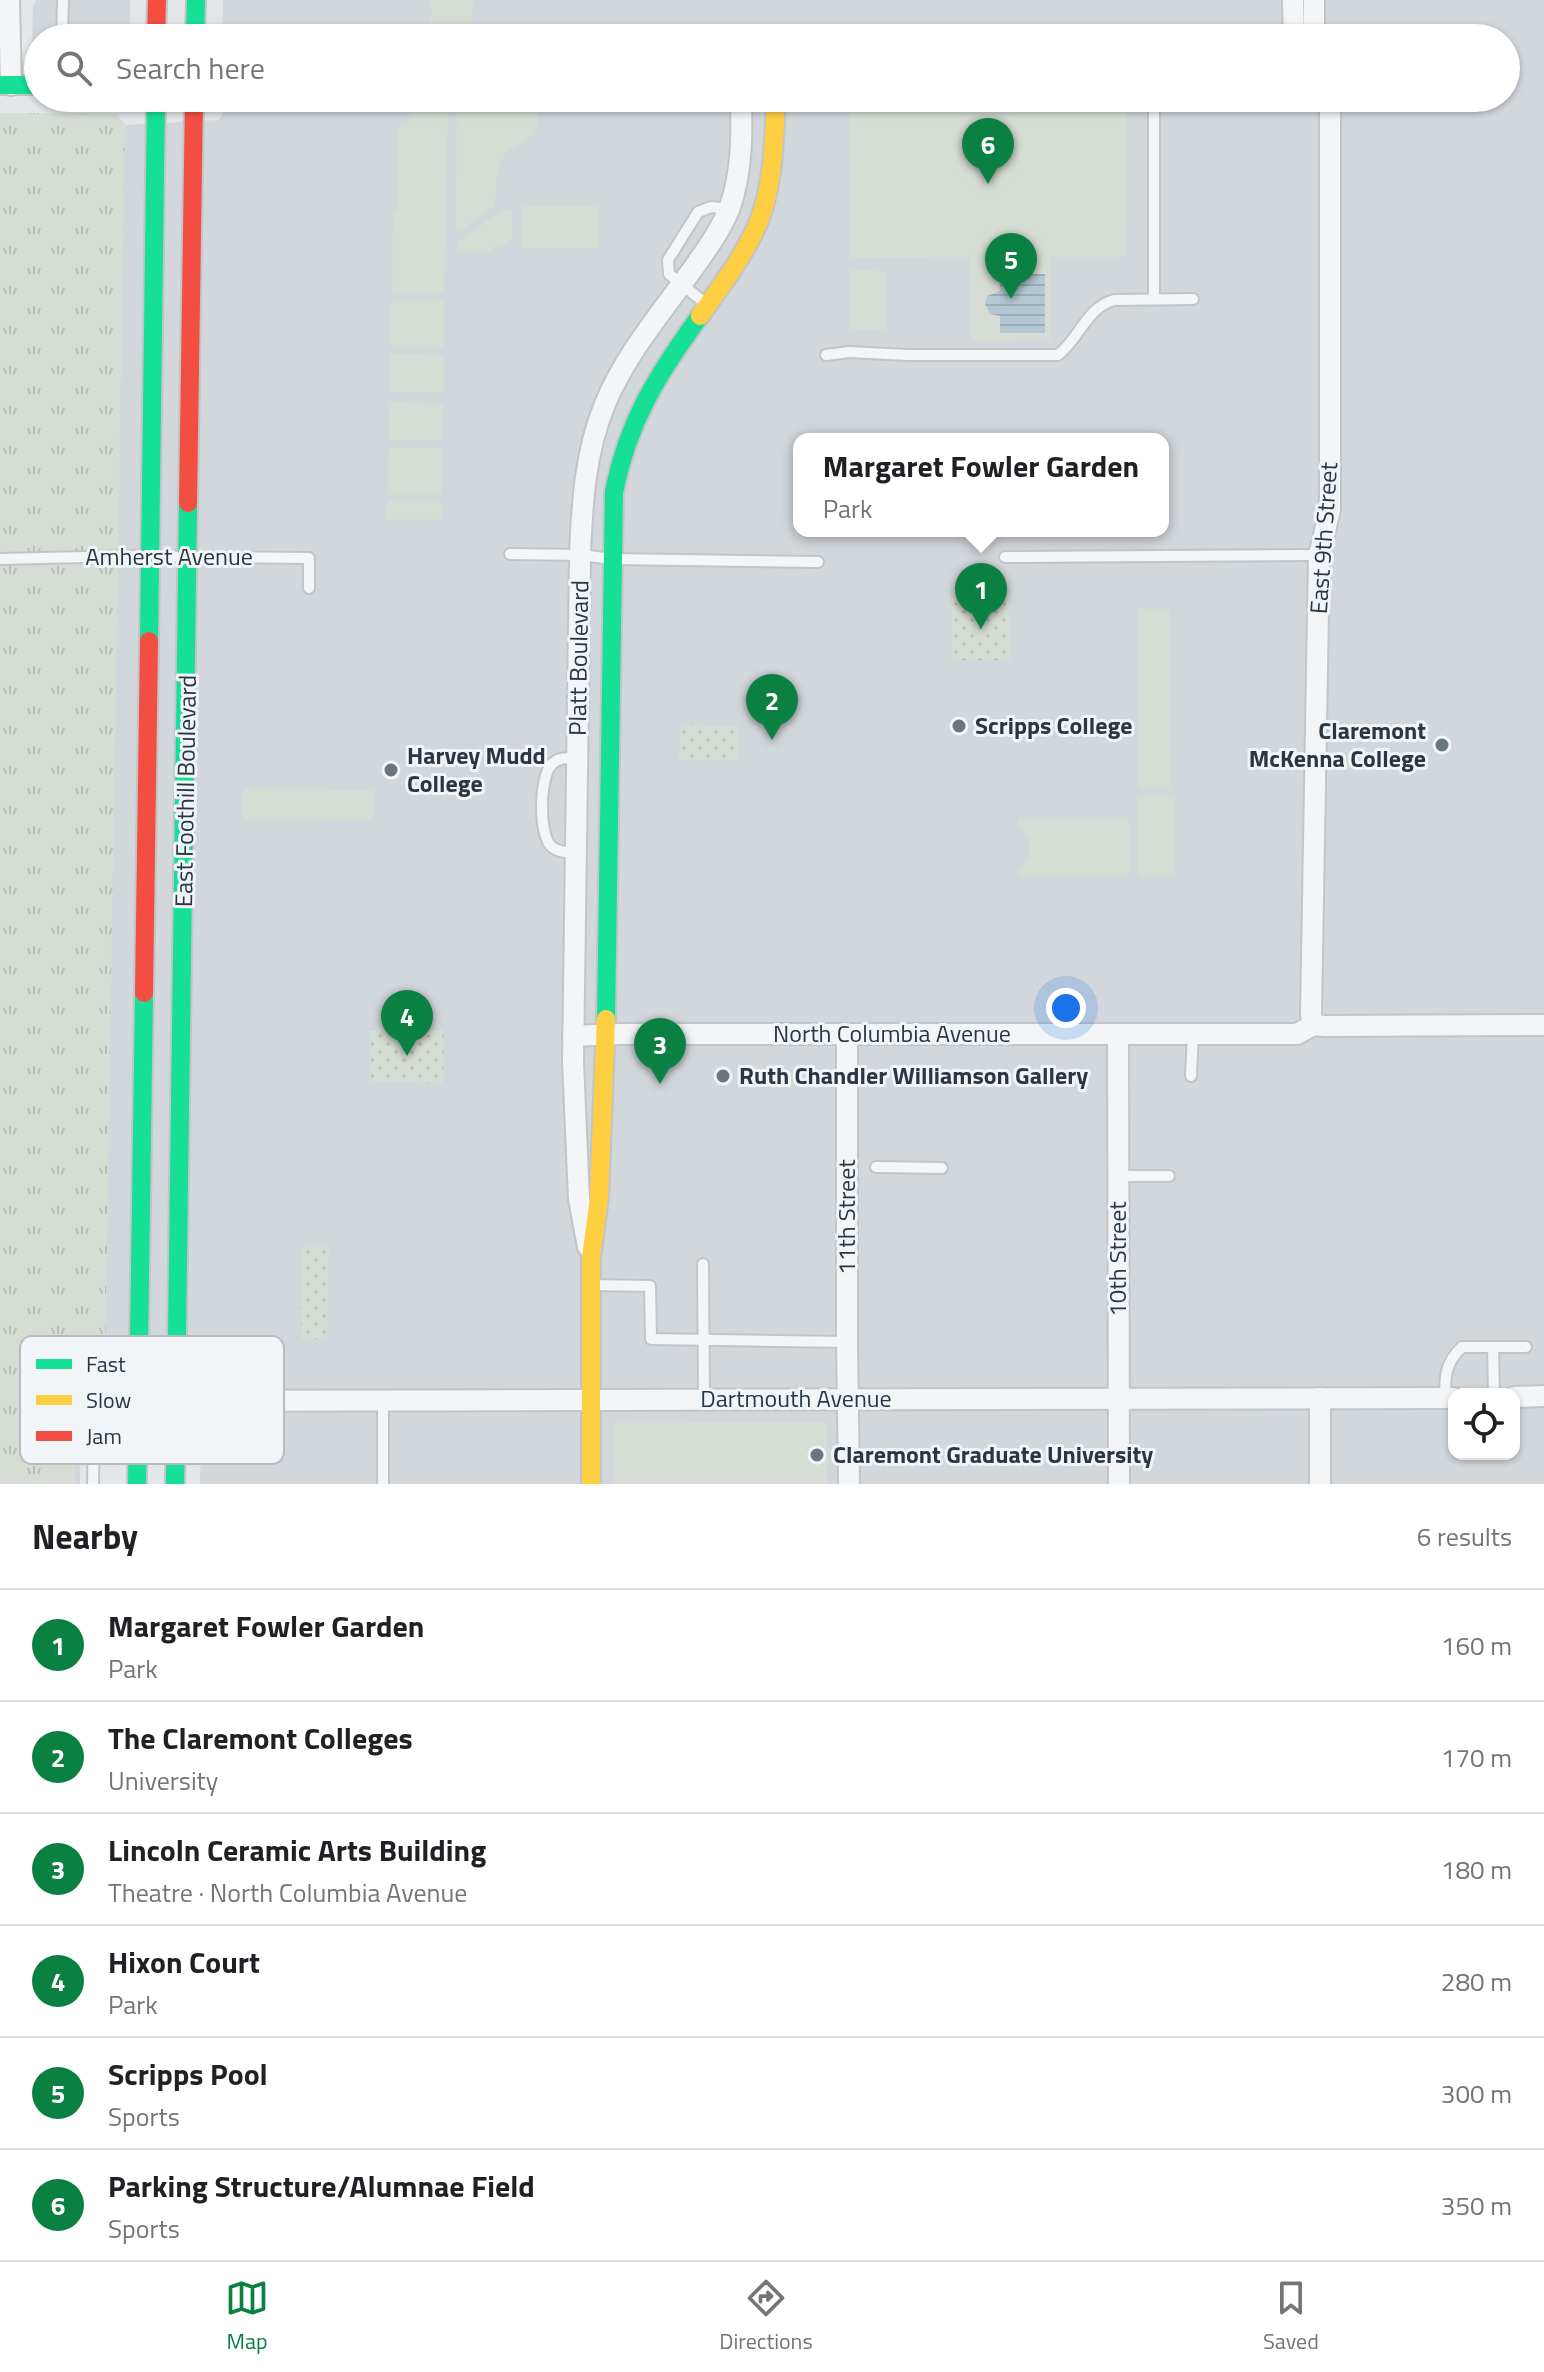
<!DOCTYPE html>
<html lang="en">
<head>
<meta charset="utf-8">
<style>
  :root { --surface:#fff; --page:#f2f2f2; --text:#202124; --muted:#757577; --line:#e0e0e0; --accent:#0b8043 }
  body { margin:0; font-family:"Titillium Web",sans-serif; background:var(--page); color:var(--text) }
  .controls { position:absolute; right:24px; bottom:24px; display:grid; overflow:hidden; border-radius:16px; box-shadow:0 2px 6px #0004 }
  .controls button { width:72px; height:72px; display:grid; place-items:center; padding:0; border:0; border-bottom:2px solid var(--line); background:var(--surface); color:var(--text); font:40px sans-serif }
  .you { position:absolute; left:1066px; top:1008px; width:28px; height:28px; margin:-20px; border:6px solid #fff; border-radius:50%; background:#1a73e8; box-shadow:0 0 0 12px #1a73e833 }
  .badge { display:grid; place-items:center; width:52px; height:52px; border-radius:50%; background:var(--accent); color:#fff; font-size:26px; font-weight:700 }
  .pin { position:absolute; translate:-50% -66px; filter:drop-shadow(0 2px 4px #0008) }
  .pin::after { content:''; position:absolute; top:42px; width:28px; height:24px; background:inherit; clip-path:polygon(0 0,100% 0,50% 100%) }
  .popup { position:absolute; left:793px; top:433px; width:376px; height:104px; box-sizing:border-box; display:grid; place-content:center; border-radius:16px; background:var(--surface); filter:drop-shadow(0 2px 6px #0005); font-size:26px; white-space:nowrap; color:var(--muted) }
  .popup b { font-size:30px; color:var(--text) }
  .popup::after { content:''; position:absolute; left:50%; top:100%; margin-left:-16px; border:16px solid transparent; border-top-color:var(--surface) }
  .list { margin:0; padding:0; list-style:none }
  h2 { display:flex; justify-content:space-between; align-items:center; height:104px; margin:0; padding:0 32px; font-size:34px }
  h2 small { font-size:26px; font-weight:400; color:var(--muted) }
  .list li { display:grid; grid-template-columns:52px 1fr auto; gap:24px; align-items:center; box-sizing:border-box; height:112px; padding:0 32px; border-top:2px solid var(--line) }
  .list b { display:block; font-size:30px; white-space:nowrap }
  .list p { margin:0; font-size:26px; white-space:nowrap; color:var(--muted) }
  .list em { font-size:26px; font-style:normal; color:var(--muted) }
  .icon { flex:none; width:44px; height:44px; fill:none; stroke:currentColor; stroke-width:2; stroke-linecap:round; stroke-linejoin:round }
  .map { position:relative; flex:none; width:1544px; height:1484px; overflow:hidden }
  .search { position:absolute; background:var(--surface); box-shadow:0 2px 6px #0004; left:24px; right:24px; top:24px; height:88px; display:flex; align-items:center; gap:20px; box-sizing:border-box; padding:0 28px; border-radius:44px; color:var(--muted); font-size:30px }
  .sheet { height:776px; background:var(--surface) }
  nav { display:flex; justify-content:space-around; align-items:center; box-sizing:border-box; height:112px; border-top:2px solid var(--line); background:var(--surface); font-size:22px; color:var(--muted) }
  nav a { display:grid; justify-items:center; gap:4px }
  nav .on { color:var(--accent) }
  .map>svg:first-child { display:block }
  .built { fill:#d2d7dc; fill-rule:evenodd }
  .grass { fill:#d6ddd4 }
  .park { fill:url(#park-tufts) }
  .garden { fill:url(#garden-dots) }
  .water { fill:url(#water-rules) }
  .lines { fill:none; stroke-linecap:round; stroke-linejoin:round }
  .lane-casing { stroke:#c2c5c7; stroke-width:14 }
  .street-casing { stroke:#c2c5c7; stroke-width:24 }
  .fast-casing { stroke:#c2c5c7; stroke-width:22 }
  .slow-casing { stroke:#c2c5c7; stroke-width:22 }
  .jam-casing { stroke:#c2c5c7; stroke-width:22 }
  .lane { stroke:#f3f5f6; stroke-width:10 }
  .street { stroke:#f3f5f6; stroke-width:20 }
  .fast { stroke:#16e098; stroke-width:18 }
  .slow { stroke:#ffcf43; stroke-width:18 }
  .jam { stroke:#f24e42; stroke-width:18 }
  .poi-dot { fill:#6b757d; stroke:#f2f5f8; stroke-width:3 }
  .labels { text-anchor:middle; stroke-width:6; stroke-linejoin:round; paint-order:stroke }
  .street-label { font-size:24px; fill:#2a3743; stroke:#f2f5f8 }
  .poi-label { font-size:24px; font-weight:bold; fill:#2a3743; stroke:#f2f5f8; text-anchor:start }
  .key { fill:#f2f5f8; stroke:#b6bcc2; stroke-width:2 }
  .key-label { font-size:22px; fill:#2a3743 }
</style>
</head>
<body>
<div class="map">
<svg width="1544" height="1484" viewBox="0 0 1544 1484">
  <defs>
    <pattern id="park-tufts" width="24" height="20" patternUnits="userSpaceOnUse" patternTransform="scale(2)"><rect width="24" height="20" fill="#d6ddd4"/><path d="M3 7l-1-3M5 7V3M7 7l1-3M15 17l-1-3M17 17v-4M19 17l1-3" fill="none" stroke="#b8beb7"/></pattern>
    <pattern id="garden-dots" width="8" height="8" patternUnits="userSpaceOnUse" patternTransform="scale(2)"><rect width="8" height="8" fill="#d6ddd4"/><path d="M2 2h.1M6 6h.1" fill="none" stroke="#b8beb7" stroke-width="1.8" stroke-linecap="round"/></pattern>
    <pattern id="water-rules" width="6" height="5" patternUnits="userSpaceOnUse" patternTransform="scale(2)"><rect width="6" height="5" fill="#b3c8d3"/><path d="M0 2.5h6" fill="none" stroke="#9aacb6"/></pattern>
  </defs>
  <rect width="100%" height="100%" fill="#e4e7e9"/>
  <g class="built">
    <polygon points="36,0 130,0 130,38 38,38 38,47 32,45 33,6"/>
    <path d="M223 0H1544V1484H200L201 1426 204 1422V1368L112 1355 110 1365 99 1380 85 1391 81 1399 80 1484H0V113L117 114 125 125 219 120 225 109V98H1506V38H222ZM799 439H1163V531H799ZM1454 1394H1514V1454H1454Z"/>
  </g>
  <g class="grass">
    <path d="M430 0H473L472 38H420C431 27 433 15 430 0Z"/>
    <polygon points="481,98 537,98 537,127 533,136 506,152 500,162 497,174 496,199 492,208 464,228 455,230 457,113 468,113 469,102 481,102"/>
    <polygon points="1117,101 1127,111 1125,257 1051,257 1050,340 971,341 971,257 851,258 849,110 856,103"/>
    <polygon points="430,102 448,102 444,293 392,293 393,210 397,210 398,125 409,125 409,113 430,113"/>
    <polygon points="523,206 598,206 598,248 522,248"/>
    <polygon points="504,209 512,210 512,240 507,240 507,243 502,244 502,247 493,247 492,252 456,252 460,240"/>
    <polygon points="850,270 885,271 885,330 851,330"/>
    <polygon points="444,300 444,347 390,347 391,301"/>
    <polygon points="390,354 444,355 444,393 390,392"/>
    <polygon points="389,402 443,404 442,440 389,440"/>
    <polygon points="389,447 442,448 441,495 388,495"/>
    <polygon points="387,500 442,501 442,520 386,519"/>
    <polygon points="1138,609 1169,609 1170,788 1138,788"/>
    <polygon points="243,788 374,790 373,820 243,819"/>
    <polygon points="1137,795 1175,795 1175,876 1138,876"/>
    <polygon points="1018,819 1129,819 1129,876 1018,876 1018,869 1029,859 1029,837 1018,827"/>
    <polygon points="827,1422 827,1484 614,1484 613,1423"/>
  </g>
  <polygon class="park" points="0,113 117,114 125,125 105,1363 92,1380 76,1390 75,1484 0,1484"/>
  <g class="garden">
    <polygon points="1009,578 1010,660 952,660 952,579"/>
    <polygon points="680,725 738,726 738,761 679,760"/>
    <polygon points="371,1029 444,1030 443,1083 371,1082"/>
    <polygon points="302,1247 329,1247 327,1339 301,1339"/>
  </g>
  <polygon class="water" points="1000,274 1045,274 1045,333 1000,333 1000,316 990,314 985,304 987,296 1000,291"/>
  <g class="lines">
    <defs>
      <g id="lane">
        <polyline points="62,38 63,0"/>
        <polyline points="1154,299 1154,98"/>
        <polyline points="706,304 669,274 668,260 698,212 711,207 729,209"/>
        <path d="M826 355 849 352 907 355H1058C1080 338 1086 308 1114 300L1193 299"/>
        <polyline points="510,554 580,555 613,559 818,562"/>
        <polyline points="1005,557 1319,555"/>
        <polyline points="0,559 127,556 309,558 309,588"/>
        <path d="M577 852C568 852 559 853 552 847 538 836 539 774 553 763 560 757 569 758 577 758"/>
        <polyline points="1191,1076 1193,1034"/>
        <polyline points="876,1167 942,1168"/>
        <polyline points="1117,1176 1169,1176"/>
        <polyline points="703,1264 704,1399"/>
        <polyline points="593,1285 650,1286 651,1339 847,1342"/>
        <polyline points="1493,1347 1494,1394"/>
        <path d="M1445 1398C1445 1376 1445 1363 1462 1347H1526"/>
        <path d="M93 1484 94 1418C99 1400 117 1403 134 1401"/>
        <polyline points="383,1484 383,1400"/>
      </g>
      <g id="street">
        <polyline points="9,0 11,85"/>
        <polyline points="1293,0 1294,38"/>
        <polyline points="1314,38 1314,0"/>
        <polyline points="1313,1025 1311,1014 1319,555 1330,510 1330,98"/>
        <polyline points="847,1034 847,1342 849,1484"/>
        <polyline points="1118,1035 1119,1484"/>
        <polyline points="573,1036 621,1034 1297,1034 1313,1025 1325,1026 1544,1025"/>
        <path d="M588 1247 579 1199 573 1062 580 555C582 504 585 452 605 404 625 355 661 313 692 270 706 250 721 230 730 207 742 171 742 136 741 98"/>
        <polyline points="1514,1397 1544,1396"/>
        <polyline points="139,1401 1454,1398"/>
        <polyline points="1320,1484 1320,1398"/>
      </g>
      <g id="fast">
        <polyline points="195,38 196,0"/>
        <polyline points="0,85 38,85"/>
        <polyline points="149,641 156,98"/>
        <path d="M606 1019 614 492C628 421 658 374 700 316"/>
        <polyline points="137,1484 144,993"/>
        <polyline points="175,1484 188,503"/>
      </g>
      <g id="slow">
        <path d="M700 316C721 286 745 255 759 221 774 182 774 139 776 98"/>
        <polyline points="591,1484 591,1258 599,1198 606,1019"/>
      </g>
      <g id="jam">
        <polyline points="156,38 157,0"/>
        <polyline points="188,503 194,98"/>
        <polyline points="144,993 149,641"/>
      </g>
    </defs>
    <use href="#lane" class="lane-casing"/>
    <use href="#street" class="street-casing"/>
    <use href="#fast" class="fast-casing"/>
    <use href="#slow" class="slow-casing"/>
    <use href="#jam" class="jam-casing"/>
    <use href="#lane" class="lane"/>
    <use href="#street" class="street"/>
    <use href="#fast" class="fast"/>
    <use href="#slow" class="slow"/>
    <use href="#jam" class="jam"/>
  </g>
  <g class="poi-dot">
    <circle cx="959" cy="726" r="8"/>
    <circle cx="1442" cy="745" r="8"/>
    <circle cx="391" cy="770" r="8"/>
    <circle cx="723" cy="1076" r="8"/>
    <circle cx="817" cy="1455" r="8"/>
  </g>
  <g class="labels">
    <g class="street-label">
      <text transform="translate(1324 538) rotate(-86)" y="8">East 9th Street</text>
      <text x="169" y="565">Amherst Avenue</text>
      <text transform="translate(579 658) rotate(-89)" y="8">Platt Boulevard</text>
      <text transform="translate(186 791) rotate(-89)" y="8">East Foothill Boulevard</text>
      <text x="892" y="1042">North Columbia Avenue</text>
      <text transform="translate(847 1217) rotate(-90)" y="8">11th Street</text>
      <text transform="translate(1118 1259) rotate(-90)" y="8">10th Street</text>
      <text x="796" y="1407">Dartmouth Avenue</text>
    </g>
    <g class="poi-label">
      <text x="975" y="734">Scripps College</text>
      <text x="1426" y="739" text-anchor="end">Claremont<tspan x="1426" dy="28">McKenna College</tspan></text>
      <text x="407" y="764">Harvey Mudd<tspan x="407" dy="28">College</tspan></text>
      <text x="739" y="1084">Ruth Chandler Williamson Gallery</text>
      <text x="833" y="1463">Claremont Graduate University</text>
    </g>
  </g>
  <rect x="20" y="1336" width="264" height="128" rx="12" class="key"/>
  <rect x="36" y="1359" width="36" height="10" fill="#16e098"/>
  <rect x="36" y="1395" width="36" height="10" fill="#ffcf43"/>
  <rect x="36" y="1431" width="36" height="10" fill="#f24e42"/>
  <g class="key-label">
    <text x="86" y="1372">Fast</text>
    <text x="86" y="1408">Slow</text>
    <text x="86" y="1444">Jam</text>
  </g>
</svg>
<div class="controls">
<button><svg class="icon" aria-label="locate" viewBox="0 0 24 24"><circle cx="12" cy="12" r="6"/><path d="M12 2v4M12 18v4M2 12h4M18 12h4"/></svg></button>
</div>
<div class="you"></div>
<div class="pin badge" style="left:981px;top:629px">1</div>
<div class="popup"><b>Margaret Fowler Garden</b>Park</div>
<div class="pin badge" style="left:772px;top:740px">2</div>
<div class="pin badge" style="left:660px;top:1084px">3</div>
<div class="pin badge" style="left:407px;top:1056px">4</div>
<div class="pin badge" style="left:1011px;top:299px">5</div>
<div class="pin badge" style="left:988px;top:184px">6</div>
<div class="search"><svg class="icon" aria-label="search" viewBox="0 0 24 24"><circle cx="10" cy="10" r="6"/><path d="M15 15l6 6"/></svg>Search here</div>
</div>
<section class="sheet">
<h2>Nearby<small>6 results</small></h2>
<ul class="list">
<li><span class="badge">1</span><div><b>Margaret Fowler Garden</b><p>Park</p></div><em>160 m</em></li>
<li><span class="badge">2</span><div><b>The Claremont Colleges</b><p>University</p></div><em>170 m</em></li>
<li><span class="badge">3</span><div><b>Lincoln Ceramic Arts Building</b><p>Theatre · North Columbia Avenue</p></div><em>180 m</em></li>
<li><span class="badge">4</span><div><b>Hixon Court</b><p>Park</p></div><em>280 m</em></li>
<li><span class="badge">5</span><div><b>Scripps Pool</b><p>Sports</p></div><em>300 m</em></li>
<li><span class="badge">6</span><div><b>Parking Structure/Alumnae Field</b><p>Sports</p></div><em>350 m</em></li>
</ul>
</section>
<nav>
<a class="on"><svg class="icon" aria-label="map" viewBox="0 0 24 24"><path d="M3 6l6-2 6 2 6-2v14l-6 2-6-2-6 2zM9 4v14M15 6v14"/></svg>Map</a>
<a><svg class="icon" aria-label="directions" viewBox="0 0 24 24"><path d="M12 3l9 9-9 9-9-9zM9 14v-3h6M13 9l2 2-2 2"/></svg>Directions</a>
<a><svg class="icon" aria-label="saved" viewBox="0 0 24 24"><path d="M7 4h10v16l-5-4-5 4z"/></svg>Saved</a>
</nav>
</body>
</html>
